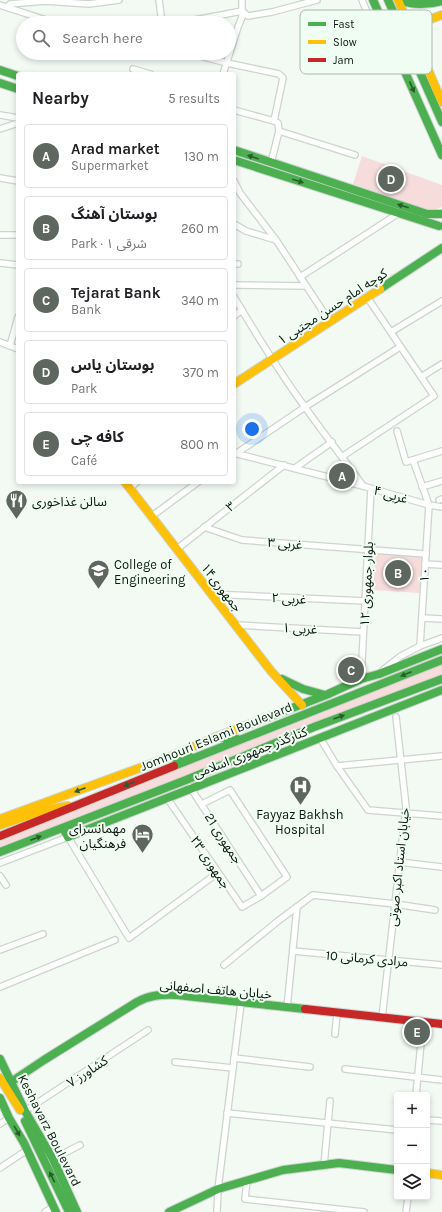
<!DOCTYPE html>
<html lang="en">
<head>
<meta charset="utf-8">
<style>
  :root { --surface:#fff; --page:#f6f6f6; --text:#202124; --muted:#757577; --line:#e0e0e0; --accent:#5d675f }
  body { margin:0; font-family:Karla,"Noto Sans Arabic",sans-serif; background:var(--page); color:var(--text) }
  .controls { position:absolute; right:12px; bottom:12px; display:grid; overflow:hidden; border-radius:4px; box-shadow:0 2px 6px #0003 }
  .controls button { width:36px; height:36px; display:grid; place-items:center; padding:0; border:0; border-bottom:1px solid var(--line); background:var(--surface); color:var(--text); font:20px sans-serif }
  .you { position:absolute; left:252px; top:429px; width:14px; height:14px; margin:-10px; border:3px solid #fff; border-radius:50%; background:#1a73e8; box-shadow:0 0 0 6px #1a73e833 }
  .badge { display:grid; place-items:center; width:26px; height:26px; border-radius:50%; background:var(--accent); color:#fff; font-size:13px; font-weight:700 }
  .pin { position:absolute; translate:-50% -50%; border:2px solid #fff; box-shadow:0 1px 4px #0006 }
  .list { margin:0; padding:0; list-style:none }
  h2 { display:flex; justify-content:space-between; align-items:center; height:52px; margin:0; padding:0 16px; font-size:17px }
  h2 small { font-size:13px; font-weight:400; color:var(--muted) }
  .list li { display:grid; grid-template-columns:26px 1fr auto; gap:12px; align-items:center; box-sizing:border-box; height:64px; margin:0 8px 8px; padding:0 8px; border:1px solid var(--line); border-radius:4px }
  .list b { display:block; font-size:15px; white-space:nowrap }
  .list p { margin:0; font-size:13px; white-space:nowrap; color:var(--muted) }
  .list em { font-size:13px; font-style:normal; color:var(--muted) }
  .icon { flex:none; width:22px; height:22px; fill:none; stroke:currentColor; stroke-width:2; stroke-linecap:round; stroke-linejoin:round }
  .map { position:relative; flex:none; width:442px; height:1212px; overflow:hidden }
  .search { position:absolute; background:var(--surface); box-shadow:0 2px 6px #0003; left:16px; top:16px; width:220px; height:44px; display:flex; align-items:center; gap:10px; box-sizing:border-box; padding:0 14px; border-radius:22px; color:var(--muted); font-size:15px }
  .panel { position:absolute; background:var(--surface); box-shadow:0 2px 6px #0003; left:16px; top:72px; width:220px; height:412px; border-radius:4px }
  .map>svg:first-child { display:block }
  .green { fill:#f6dddc }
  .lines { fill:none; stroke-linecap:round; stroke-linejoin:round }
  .street-casing { stroke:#cbd5cd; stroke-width:8 }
  .fast-casing { stroke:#cbd5cd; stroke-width:10 }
  .slow-casing { stroke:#cbd5cd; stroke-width:10 }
  .jam-casing { stroke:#cbd5cd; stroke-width:10 }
  .street { stroke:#fdfefd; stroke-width:5.5 }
  .fast { stroke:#4caf50; stroke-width:8 }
  .slow { stroke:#ffc107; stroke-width:8 }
  .jam { stroke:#c62828; stroke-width:8 }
  .oneway { fill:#295c2c }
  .labels { text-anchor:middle; stroke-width:4; stroke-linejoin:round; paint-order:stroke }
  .street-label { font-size:13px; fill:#0c180f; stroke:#f0fdf2 }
  .poi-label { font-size:13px; fill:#0c180f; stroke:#f0fdf2; text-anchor:start }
  .key { fill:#f0fdf2; stroke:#acb8ae; stroke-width:1 }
  .key-label { font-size:11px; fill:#0c180f }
</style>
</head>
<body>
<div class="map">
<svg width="442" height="1212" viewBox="0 0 442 1212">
  <rect width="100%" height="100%" fill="#f3faf4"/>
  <g class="green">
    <polygon points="362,156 442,185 442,207 431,211 424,209 353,184"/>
    <polygon points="376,553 422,556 420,593 373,590"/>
    <polygon points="442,664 442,674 0,849 0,840"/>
  </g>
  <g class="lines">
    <defs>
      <g id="street">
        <polyline points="159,0 162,23"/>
        <path d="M362 0C368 14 377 39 388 49 390 51 393 53 396 54"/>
        <polyline points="0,5 55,23"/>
        <polyline points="7,7 10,4 45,1 89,4 119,0"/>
        <polyline points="179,23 242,11 248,16 272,12 317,0"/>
        <polyline points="188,53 227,63 279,74 283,78 274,121"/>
        <polyline points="133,69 150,74"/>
        <polyline points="223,74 238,27 242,17 242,0"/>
        <polyline points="234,110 274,121 278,123 279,131 271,163"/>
        <polyline points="0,115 18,118"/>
        <polyline points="0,129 18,123"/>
        <polyline points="279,131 355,155"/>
        <polyline points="0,178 18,181"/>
        <polyline points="234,181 240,193 276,240 330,322"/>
        <polyline points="234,224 246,231 276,240"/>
        <polyline points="0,235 15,235"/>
        <polyline points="0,263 18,265"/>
        <polyline points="234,264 238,264"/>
        <polyline points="300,277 399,213"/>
        <polyline points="234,285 306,286"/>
        <path d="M234 297C256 334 279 372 305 407 324 434 344 459 363 486"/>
        <polyline points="234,316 242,310"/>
        <polyline points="391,332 442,301"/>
        <polyline points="0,342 18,349"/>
        <polyline points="10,346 18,317"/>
        <polyline points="421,377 442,364"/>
        <polyline points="397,431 406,462 442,451"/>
        <polyline points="234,453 363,486 429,505 442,507"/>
        <polyline points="234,455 308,405 400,347"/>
        <polyline points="343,456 434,396 367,297"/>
        <polyline points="413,460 429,505 420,646"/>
        <polyline points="295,468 332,442"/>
        <polyline points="422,487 442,481"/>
        <polyline points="130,488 137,482"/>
        <polyline points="439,500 442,499"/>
        <polyline points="152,516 198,482"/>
        <polyline points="204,527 242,540 426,554"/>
        <polyline points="177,549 284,465"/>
        <polyline points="425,564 442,565"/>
        <polyline points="211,594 366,601"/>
        <polyline points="422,618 442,619"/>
        <polyline points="236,625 363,632"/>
        <polyline points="383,670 401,656 420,646 442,638"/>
        <polyline points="361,679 371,489"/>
        <polyline points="320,738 337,766 368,810 442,816"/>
        <polyline points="337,766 442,756"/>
        <polyline points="190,787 261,896"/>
        <polyline points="167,798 242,907 261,896 287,877 230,790 202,804"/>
        <polyline points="399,862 442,867"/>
        <polyline points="0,863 68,837 129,938 212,877"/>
        <polyline points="0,876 6,885"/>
        <polyline points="0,950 43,934"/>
        <polyline points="293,951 442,965"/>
        <polyline points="224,965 278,921 313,895 395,904 435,910"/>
        <polyline points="0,987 115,940"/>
        <polyline points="287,1008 297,907"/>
        <polyline points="382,1018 406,807 396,717"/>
        <polyline points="335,1034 337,1013"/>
        <polyline points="234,1058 310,1067"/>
        <polyline points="175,1062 233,1068"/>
        <polyline points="345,1069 442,1080"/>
        <polyline points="416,1095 423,1022"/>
        <polyline points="25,1111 148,1030"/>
        <polyline points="227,1113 397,1130"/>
        <polyline points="427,1120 442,1121"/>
        <polyline points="0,1124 9,1118"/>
        <polyline points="53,1159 80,1145"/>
        <polyline points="324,1165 330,1101"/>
        <polyline points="0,1168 27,1150"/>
        <polyline points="247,1180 245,1199 364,1212"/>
        <polyline points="45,1212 54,1207"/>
        <polyline points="217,1212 218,1189 241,1003"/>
        <polyline points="406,1212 408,1197"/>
      </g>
      <g id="fast">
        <polyline points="373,0 442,155"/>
        <polyline points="388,0 442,122"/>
        <path d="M400 0C414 6 427 5 442 1"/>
        <polyline points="0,70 18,76"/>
        <polyline points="0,83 18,89"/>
        <polyline points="234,150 427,214 441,214"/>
        <polyline points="234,160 439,226"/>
        <polyline points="380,289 442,248"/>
        <polyline points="282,679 303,689 325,695"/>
        <polyline points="253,723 326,695 361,679 379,674 442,649"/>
        <polyline points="216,737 237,739"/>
        <polyline points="167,758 190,757"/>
        <polyline points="174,766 442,660"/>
        <polyline points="63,828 68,837"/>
        <polyline points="68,837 442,690"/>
        <polyline points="0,852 186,780 314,727 442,679"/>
        <polyline points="0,1059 25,1111 53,1159 77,1212"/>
        <path d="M11 1082 44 1060 137 1002C150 995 162 994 177 995L305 1009"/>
        <polyline points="0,1098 9,1118 24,1143 56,1212"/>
        <polyline points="25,1121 69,1212"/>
        <polyline points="169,1212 218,1189 283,1170 339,1163 397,1170"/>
      </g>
      <g id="slow">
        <polyline points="398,0 442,102"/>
        <path d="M414 39C422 21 424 21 442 15"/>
        <polyline points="234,384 380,289"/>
        <polyline points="125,482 271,671 302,705"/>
        <polyline points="0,819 167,758 216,737 253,723"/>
        <polyline points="0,825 49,809 68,806"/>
        <polyline points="0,1078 20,1110"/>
        <polyline points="427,1173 442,1175"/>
      </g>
      <g id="jam">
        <polyline points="0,836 174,766"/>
        <polyline points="305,1009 442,1024"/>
      </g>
    </defs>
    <use href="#street" class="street-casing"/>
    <use href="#fast" class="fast-casing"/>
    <use href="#slow" class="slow-casing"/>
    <use href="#jam" class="jam-casing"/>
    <use href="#street" class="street"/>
    <use href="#fast" class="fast"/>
    <use href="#slow" class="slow"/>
    <use href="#jam" class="jam"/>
  </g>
  <defs><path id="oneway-solid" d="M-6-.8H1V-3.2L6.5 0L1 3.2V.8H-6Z"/></defs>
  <g class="oneway">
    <use href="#oneway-solid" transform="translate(412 87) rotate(66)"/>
    <use href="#oneway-solid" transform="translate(253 157) rotate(-161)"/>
    <use href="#oneway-solid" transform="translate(298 181) rotate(18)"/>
    <use href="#oneway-solid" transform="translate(403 206) rotate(-162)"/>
    <use href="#oneway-solid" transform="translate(406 674) rotate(158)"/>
    <use href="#oneway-solid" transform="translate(339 717) rotate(-20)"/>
    <use href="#oneway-solid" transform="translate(129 784) rotate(158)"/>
    <use href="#oneway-solid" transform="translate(80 790) rotate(159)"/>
    <use href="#oneway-solid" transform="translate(36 838) rotate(-21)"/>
    <use href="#oneway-solid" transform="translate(17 1131) rotate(60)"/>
    <use href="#oneway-solid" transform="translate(52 1177) rotate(-116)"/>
  </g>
  <defs>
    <symbol id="restaurant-pin" viewBox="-11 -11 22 30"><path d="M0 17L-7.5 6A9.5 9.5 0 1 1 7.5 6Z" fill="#5d675f" stroke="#f0fdf2"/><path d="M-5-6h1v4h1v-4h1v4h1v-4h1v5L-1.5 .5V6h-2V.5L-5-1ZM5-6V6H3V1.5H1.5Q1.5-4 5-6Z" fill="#fff"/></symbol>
    <symbol id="university-pin" viewBox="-11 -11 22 30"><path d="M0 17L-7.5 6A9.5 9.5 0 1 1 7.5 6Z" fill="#5d675f" stroke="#f0fdf2"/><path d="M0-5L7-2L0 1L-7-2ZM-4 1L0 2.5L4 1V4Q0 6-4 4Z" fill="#fff"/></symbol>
    <symbol id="hospital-pin" viewBox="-11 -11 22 30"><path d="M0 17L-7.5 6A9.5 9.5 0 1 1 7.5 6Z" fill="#5d675f" stroke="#f0fdf2"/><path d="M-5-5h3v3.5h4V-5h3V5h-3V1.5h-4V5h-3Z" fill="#fff"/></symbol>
    <symbol id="hotel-pin" viewBox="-11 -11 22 30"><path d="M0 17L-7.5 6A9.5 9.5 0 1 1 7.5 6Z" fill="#5d675f" stroke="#f0fdf2"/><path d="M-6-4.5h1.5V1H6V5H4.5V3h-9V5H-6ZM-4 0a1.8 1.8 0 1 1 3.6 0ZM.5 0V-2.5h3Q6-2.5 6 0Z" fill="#fff"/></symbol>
  </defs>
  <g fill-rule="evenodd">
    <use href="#restaurant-pin" x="4" y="488" width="25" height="34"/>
    <use href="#university-pin" x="86" y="558" width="25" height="34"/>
    <use href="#hospital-pin" x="288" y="774" width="25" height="34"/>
    <use href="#hotel-pin" x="130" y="822" width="25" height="34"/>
  </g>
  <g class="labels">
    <g class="street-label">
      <text transform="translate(332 306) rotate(-33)" y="5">کوچه امام حسن مجتبی ۱</text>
      <text transform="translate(391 494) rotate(16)" y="5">۴ غربی</text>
      <text transform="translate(230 506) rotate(-38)" y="5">۳</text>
      <text transform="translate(285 543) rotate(4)" y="5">۳ غربی</text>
      <text transform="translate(424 575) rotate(-87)" y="5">۱۰</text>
      <text transform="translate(366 584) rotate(-87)" y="5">بلوار جمهوری ۱۲</text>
      <text transform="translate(222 587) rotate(52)" y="5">جمهوری۱۴</text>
      <text transform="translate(289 598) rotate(3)" y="5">۲ غربی</text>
      <text transform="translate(300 628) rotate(3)" y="5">۱ غربی</text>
      <text transform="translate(216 736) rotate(-22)" y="5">Jomhouri Eslami Boulevard</text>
      <text transform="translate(250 752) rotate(-21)" y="5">کنارگذر جمهوری اسلامی</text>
      <text transform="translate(224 838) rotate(57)" y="5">جمهوری 21</text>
      <text transform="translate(211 862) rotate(56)" y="5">۲۳ جمهوری</text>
      <text transform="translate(398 867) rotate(-84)" y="5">خیابان استاد اکبر صوتی</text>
      <text transform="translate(367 958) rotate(5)" y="5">مرادی کرمانی 10</text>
      <text transform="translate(216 989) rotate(5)" y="5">خیابان هاتف اصفهانی</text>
      <text transform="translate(87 1071) rotate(-33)" y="5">کشاورز ۷</text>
      <text transform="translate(50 1130) rotate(63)" y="5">Keshavarz Boulevard</text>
    </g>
    <g class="poi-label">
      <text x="32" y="506">سالن غذاخوری</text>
      <text x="114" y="569">College of<tspan x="114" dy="15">Engineering</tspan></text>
      <text x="300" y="819" text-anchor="middle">Fayyaz Bakhsh<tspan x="300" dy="15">Hospital</tspan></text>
      <text x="126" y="833" text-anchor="end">مهمانسرای<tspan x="126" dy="15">فرهنگیان</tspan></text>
    </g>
  </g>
  <rect x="300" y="10" width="132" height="64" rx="6" class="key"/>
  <rect x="308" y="22" width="18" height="4" fill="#4caf50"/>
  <rect x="308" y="40" width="18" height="4" fill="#ffc107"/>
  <rect x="308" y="58" width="18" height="4" fill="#c62828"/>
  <g class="key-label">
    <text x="333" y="28">Fast</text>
    <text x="333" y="46">Slow</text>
    <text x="333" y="64">Jam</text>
  </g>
</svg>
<div class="controls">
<button>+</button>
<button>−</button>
<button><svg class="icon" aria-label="layers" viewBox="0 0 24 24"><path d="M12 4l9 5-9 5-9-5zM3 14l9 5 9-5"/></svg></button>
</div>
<div class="you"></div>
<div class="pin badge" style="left:342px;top:476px">A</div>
<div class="pin badge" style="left:398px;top:573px">B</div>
<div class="pin badge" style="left:351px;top:670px">C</div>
<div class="pin badge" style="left:391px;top:179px">D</div>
<div class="pin badge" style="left:417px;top:1032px">E</div>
<div class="search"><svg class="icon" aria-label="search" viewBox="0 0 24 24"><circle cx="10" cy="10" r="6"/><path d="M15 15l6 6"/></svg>Search here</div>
<section class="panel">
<h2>Nearby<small>5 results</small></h2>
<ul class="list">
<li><span class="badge">A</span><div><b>Arad market</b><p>Supermarket</p></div><em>130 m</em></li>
<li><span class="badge">B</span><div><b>بوستان آهنگ</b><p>Park · شرقی ۱</p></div><em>260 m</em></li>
<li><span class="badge">C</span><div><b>Tejarat Bank</b><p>Bank</p></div><em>340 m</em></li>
<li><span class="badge">D</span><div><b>بوستان یاس</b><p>Park</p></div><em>370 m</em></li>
<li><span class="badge">E</span><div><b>کافه چی</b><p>Café</p></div><em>800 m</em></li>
</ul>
</section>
</div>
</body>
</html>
